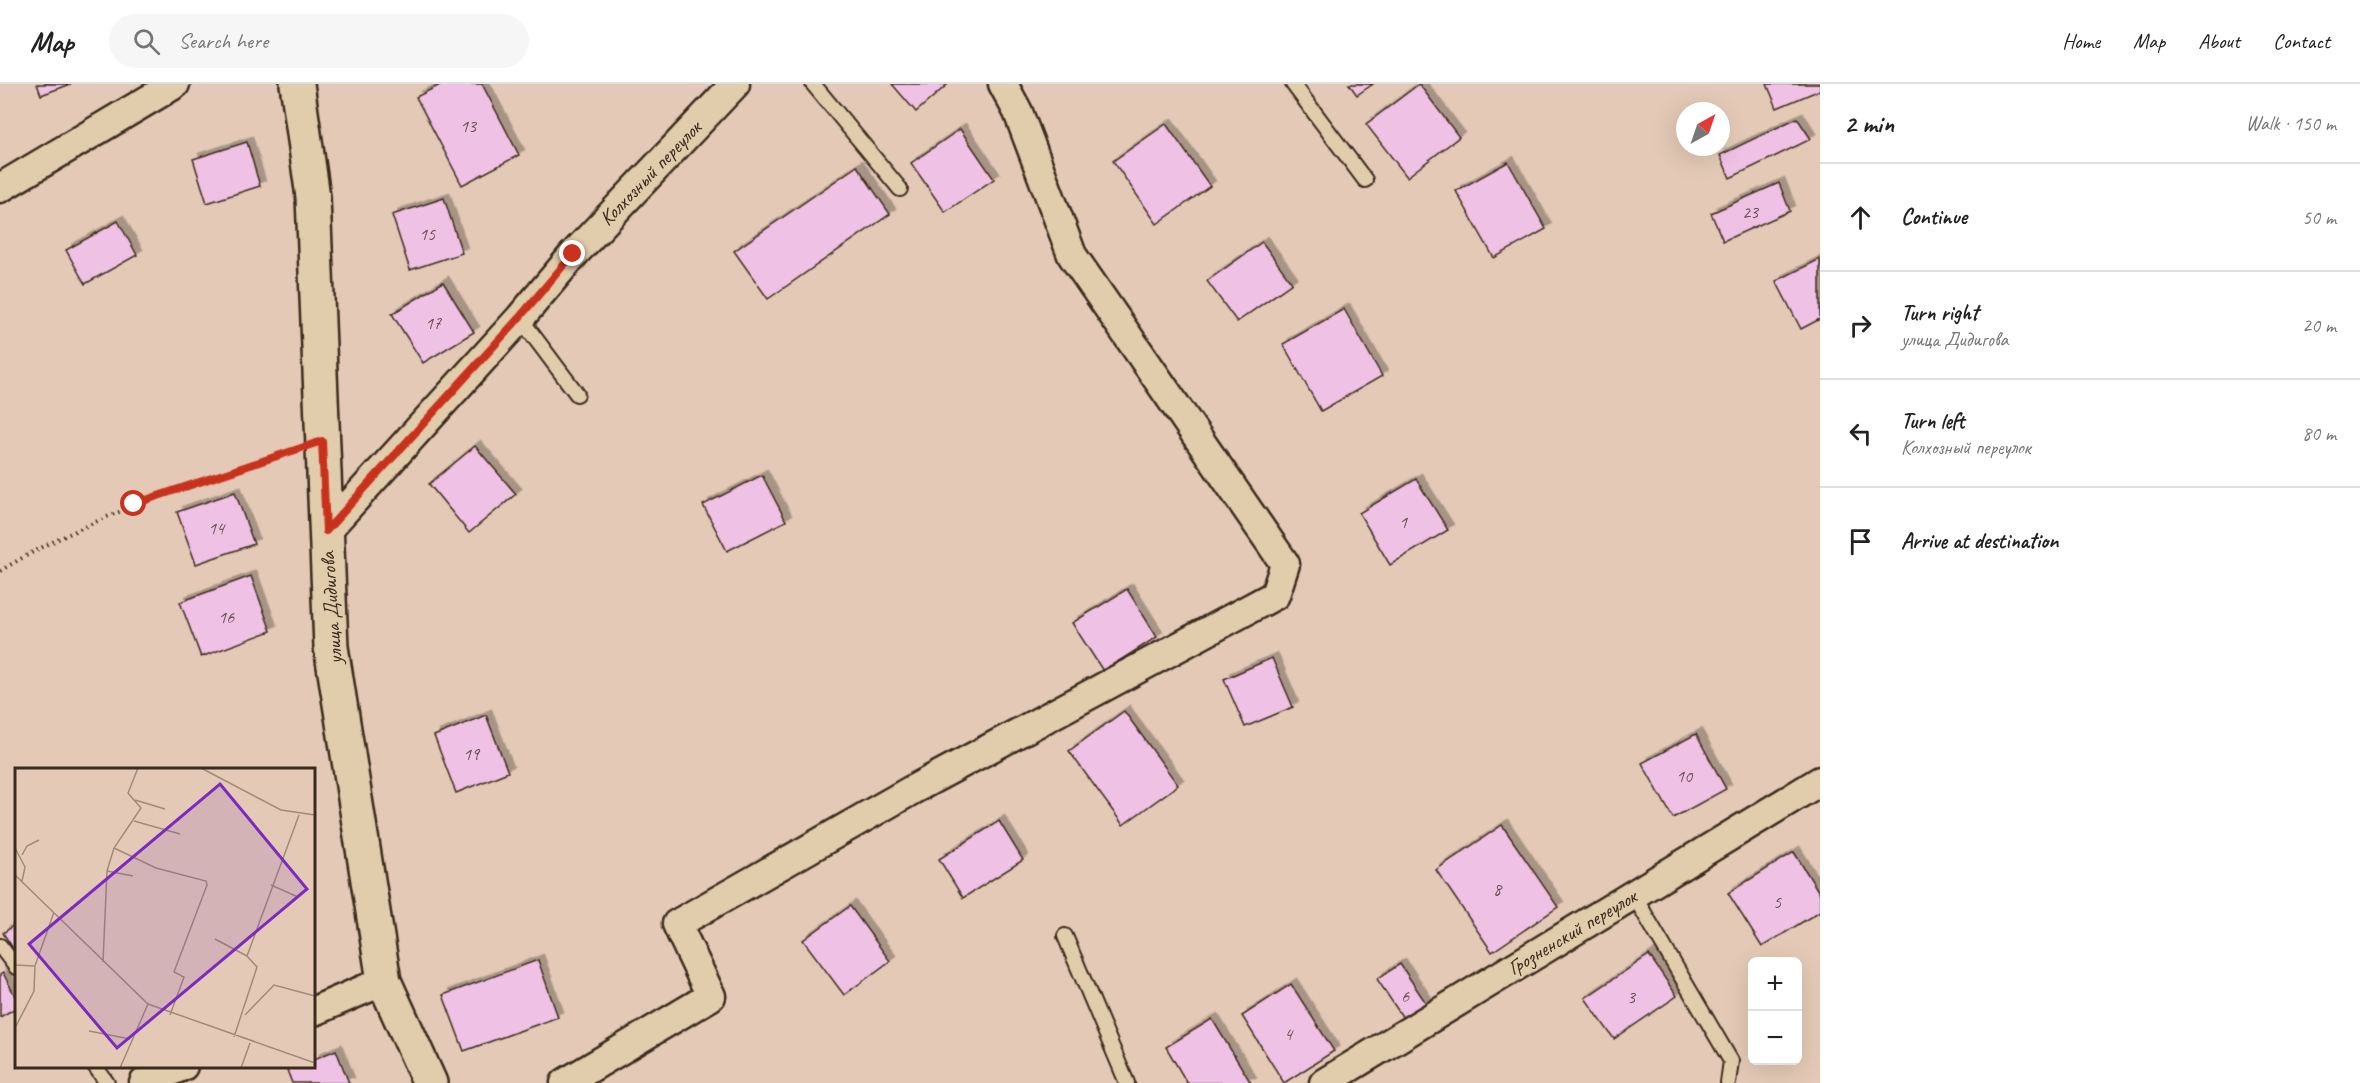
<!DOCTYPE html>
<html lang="en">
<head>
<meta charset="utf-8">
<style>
  :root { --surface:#fff; --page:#f6f6f6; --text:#222; --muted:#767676; --line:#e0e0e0 }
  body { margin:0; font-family:Caveat,sans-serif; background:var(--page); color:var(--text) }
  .controls { position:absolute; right:18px; bottom:18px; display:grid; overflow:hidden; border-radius:9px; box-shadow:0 6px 24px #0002 }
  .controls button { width:54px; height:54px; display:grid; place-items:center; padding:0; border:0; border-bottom:2px solid var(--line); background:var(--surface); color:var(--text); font:30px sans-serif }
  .compass { position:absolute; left:1676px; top:18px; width:54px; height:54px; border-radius:50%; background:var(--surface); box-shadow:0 6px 24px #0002; rotate:40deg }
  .stop { position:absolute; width:18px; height:18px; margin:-14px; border:4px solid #c8321e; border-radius:50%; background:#fff }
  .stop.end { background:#c8321e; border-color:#fff; box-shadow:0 2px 6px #0008 }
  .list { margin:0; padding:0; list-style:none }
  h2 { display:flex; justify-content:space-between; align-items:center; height:78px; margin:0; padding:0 24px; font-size:26px }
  h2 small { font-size:20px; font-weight:400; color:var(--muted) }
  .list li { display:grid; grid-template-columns:39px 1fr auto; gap:18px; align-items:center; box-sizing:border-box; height:108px; padding:0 24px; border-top:2px solid var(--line) }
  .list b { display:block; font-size:22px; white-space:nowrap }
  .list p { margin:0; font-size:20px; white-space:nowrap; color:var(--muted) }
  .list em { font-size:20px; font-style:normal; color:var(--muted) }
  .icon { flex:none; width:33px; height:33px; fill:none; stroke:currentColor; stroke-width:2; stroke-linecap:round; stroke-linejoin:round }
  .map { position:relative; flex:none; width:1820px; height:999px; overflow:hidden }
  header { display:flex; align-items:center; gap:36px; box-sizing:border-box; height:84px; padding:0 30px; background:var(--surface); border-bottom:2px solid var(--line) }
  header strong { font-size:28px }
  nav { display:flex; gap:33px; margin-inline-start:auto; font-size:21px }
  .search { width:420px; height:54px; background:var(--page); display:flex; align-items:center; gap:15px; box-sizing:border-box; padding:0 21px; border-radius:33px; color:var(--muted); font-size:22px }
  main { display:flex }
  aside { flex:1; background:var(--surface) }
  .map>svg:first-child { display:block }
  .building { fill:#efc1e4; stroke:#3b2a1e; stroke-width:1.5; filter:url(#shadow) }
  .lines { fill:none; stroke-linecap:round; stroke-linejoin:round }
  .lane-casing { stroke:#3b2a1e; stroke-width:18 }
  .street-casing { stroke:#3b2a1e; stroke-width:33 }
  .secondary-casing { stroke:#3b2a1e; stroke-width:38 }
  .path { stroke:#3b2a1e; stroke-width:4; stroke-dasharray:1.5 4.5; stroke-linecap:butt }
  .lane { stroke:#e1ccab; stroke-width:14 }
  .street { stroke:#e1ccab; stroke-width:28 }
  .secondary { stroke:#e1ccab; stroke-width:33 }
  .route { stroke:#c8321e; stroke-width:8 }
  .labels { text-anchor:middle; stroke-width:4.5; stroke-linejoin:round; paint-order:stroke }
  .number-label { font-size:18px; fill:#685050 }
  .street-label { font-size:21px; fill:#3b2a1e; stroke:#e1ccab }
  .inset-road { fill:none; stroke:#a08a79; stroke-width:1.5 }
  .view { fill:#7b2cbf; fill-opacity:0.15; stroke:#7b2cbf; stroke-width:3 }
  .inset-edge { fill:none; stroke:#3b2a1e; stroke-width:3 }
</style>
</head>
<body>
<header>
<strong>Map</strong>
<div class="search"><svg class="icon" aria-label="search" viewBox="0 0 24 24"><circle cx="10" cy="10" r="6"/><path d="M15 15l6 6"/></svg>Search here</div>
<nav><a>Home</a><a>Map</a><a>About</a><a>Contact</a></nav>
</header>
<main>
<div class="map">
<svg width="1820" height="999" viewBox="0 0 1820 999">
  <defs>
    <filter id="shadow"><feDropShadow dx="5.5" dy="-5.5" stdDeviation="0" flood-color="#0004"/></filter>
  </defs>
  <rect width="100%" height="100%" fill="#e4cab6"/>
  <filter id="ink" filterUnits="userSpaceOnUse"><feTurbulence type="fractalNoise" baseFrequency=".0167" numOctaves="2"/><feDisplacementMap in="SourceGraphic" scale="12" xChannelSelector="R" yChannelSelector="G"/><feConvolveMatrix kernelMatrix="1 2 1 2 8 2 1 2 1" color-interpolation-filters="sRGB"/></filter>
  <g filter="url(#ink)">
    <g class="building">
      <polygon points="37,0 71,0 41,11"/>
      <polygon points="442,0 482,0 519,71 462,101 416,13"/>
      <polygon points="892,0 948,0 916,28"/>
      <polygon points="1349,0 1373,0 1357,11"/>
      <polygon points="1419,0 1459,53 1407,93 1366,40"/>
      <polygon points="1767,0 1820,0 1820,6 1777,24"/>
      <polygon points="1797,34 1811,55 1730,94 1720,71"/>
      <polygon points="1166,40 1210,102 1157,140 1113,77"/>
      <polygon points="960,45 994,95 945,128 911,79"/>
      <polygon points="247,58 260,102 207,119 193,75"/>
      <polygon points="1508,78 1546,145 1494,174 1456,107"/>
      <polygon points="857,82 890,130 768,215 734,167"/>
      <polygon points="1779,99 1790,127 1723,157 1711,129"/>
      <polygon points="444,114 462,169 410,186 392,131"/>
      <polygon points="118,137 137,171 85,200 66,166"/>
      <polygon points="1262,158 1292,199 1237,238 1207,197"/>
      <polygon points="1820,175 1820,235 1801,245 1776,197"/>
      <polygon points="443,198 474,248 423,279 392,230"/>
      <polygon points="1344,225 1382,292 1321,327 1283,260"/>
      <polygon points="475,362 516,410 469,449 429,400"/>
      <polygon points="762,391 786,437 727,467 703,421"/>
      <polygon points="1416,395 1448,446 1390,481 1359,429"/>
      <polygon points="235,408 254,460 196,480 177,428"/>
      <polygon points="251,492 271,547 201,573 180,518"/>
      <polygon points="1127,505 1157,553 1103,587 1072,539"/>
      <polygon points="1272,574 1293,623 1245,643 1224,595"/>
      <polygon points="1124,627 1178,701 1123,741 1069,667"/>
      <polygon points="486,631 508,688 456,709 434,652"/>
      <polygon points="1696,650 1726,705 1673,734 1642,679"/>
      <polygon points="999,737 1023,776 963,814 939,775"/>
      <polygon points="1502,741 1558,823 1492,868 1436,786"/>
      <polygon points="1794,768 1820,810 1820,827 1762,863 1728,809"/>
      <polygon points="850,822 890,877 844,911 803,856"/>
      <polygon points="16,840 16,869 3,849"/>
      <polygon points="1649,871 1677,912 1614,955 1585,914"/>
      <polygon points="538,876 558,933 464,967 443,911"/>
      <polygon points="1400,880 1432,928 1409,943 1377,895"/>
      <polygon points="3,889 16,914 16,924 0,933 0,891"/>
      <polygon points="1291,900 1334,967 1284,999 1242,932"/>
      <polygon points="1212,935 1251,999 1187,999 1166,963"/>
      <polygon points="336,966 349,999 292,999 287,986 295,982 314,982 314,975"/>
    </g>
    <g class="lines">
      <defs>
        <g id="lane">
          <polyline points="813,0 900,105"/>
          <polyline points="1293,0 1365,96"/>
          <polyline points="520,234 577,310"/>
          <polyline points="1633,810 1731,977 1728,999"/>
          <polyline points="1065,852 1127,999"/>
          <polyline points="0,862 16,883"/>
          <polyline points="95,982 107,999"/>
        </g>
        <g id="street">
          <polyline points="0,104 175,0"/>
          <polyline points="326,447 520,234 574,170 735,0"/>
          <polyline points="314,927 384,897"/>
          <polyline points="144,999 183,982"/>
          <polyline points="565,999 711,912 677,840 912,706 1275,511 1285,480 1072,171 1018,28 1003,0"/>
          <polyline points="1324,999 1820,697"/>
        </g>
        <polyline id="secondary" points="297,0 313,113 331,563 384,897 430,999"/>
      </defs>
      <use href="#lane" class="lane-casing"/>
      <use href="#street" class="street-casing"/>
      <use href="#secondary" class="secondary-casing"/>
      <path class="path" d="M0 487C92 431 191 401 293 366"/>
      <use href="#lane" class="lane"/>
      <use href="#street" class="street"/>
      <use href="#secondary" class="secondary"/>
    </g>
  </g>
  <g class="lines" filter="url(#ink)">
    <polyline class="route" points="134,420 322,357 326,447 519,234 573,170"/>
  </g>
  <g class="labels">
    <g class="number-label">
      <text x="468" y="48">13</text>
      <text x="1750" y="134">23</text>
      <text x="427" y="156">15</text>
      <text x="433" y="245">17</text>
      <text x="1403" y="444">1</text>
      <text x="216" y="450">14</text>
      <text x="226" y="539">16</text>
      <text x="471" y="676">19</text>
      <text x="1684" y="698">10</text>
      <text x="1497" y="811">8</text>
      <text x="1777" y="824">5</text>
      <text x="1405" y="918">6</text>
      <text x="1631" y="919">3</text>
      <text x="1288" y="956">4</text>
    </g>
    <g class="street-label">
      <text transform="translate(650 89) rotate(-46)" y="7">Колхозный переулок</text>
      <text transform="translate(331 524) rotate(-94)" y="7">улица Дидигова</text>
      <text transform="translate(1572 848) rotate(-31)" y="7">Грозненский переулок</text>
    </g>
  </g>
  <g transform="translate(15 684)">
    <rect width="300" height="300" fill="#e4cab6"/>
    <path class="inset-road" d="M186 0 266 42 300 47M120 32 150 41M119 53 165 66M0 80 10 99 7 113M99 80 141 100 191 113 192 117 159 204 169 209 155 247M7 87 12 78 24 72M92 103 118 108M0 107 133 236 300 295M256 117 283 129M200 171 232 188M88 194 92 103 99 80 126 40 113 25 123 0M0 197 20 198M230 247 259 217 300 228M0 260 19 223 20 198 39 144M74 263 115 271M219 269 242 199 232 188 284 47M105 300 133 236M226 300 235 275"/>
    <path class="view" d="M205 16 292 121 102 280 14 176Z"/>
    <rect width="300" height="300" class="inset-edge"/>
  </g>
</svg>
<div class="controls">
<button>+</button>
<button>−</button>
</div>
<svg class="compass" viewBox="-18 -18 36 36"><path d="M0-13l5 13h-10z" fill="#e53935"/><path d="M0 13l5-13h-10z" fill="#767676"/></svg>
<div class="stop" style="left:134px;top:420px"></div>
<div class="stop end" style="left:573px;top:170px"></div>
</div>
<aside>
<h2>2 min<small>Walk · 150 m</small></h2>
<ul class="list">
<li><svg class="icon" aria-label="ahead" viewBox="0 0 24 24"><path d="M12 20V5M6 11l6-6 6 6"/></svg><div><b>Continue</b></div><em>50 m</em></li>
<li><svg class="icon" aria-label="right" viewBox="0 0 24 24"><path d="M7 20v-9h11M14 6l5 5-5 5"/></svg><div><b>Turn right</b><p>улица Дидигова</p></div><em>20 m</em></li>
<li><svg class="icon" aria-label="left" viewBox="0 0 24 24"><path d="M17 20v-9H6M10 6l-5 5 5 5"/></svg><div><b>Turn left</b><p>Колхозный переулок</p></div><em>80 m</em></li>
<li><svg class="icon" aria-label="arrive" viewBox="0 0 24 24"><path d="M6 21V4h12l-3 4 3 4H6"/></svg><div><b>Arrive at destination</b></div></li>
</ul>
</aside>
</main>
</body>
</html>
